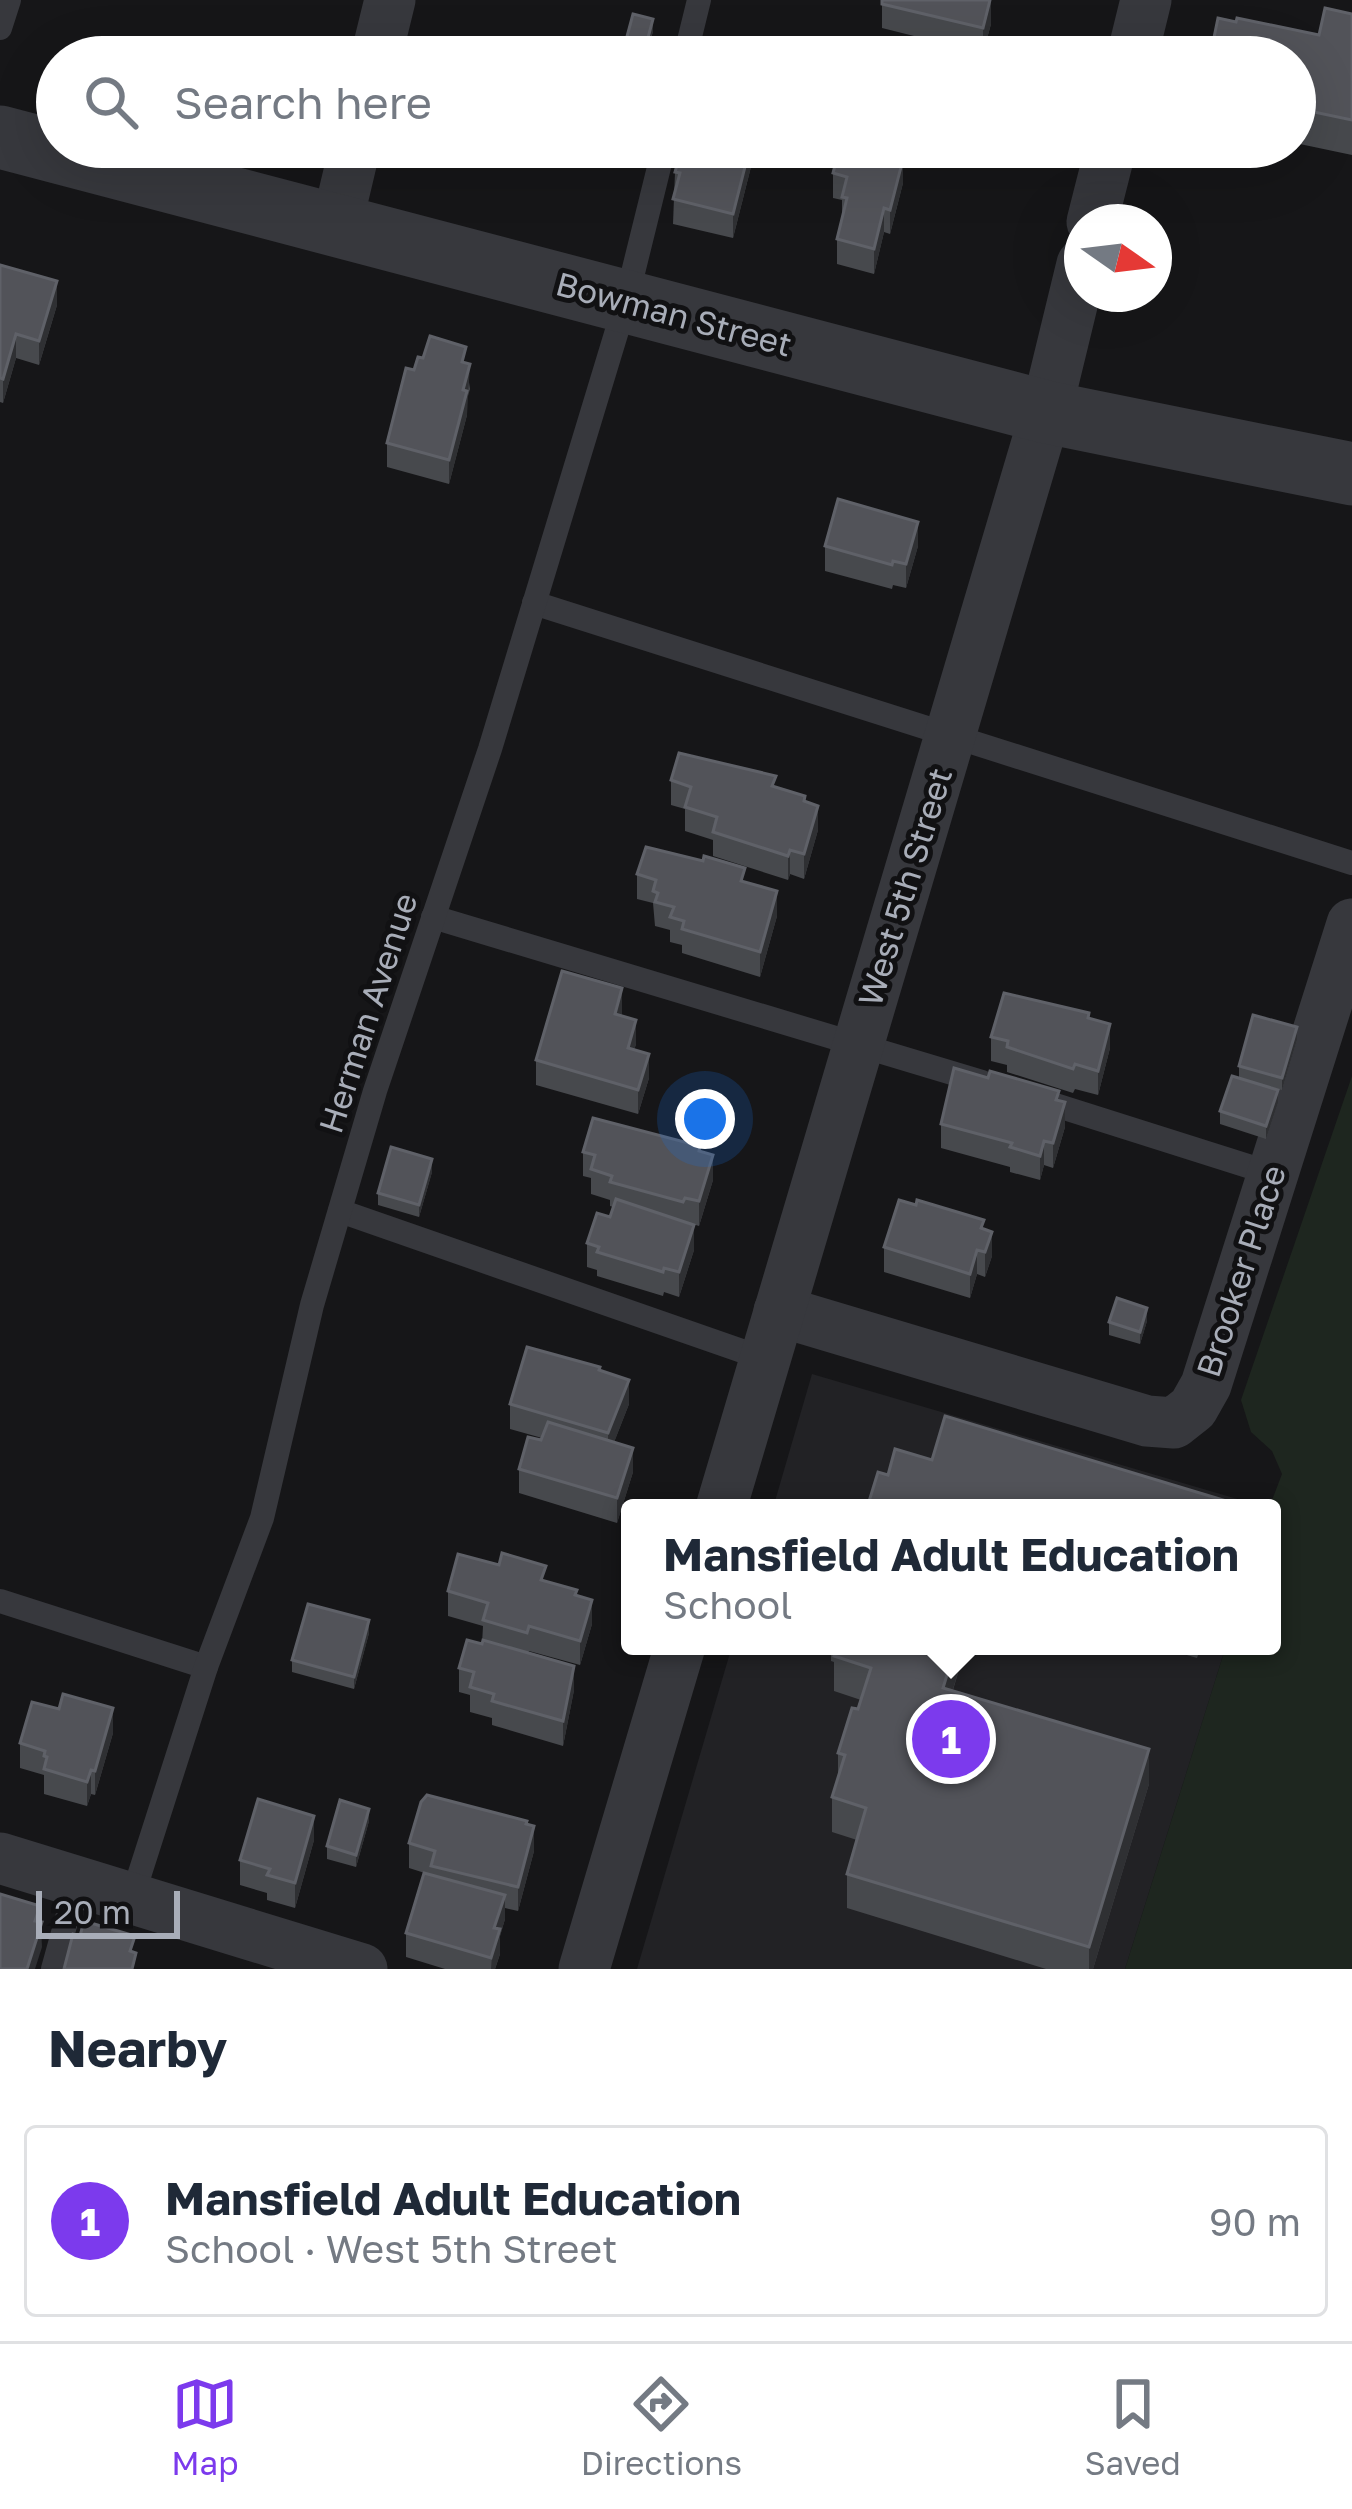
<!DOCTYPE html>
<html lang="en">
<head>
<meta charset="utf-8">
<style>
  :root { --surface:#fff; --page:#f6f6f7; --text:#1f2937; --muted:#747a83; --line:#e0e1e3; --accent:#7c3aed }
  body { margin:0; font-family:"Golos Text",sans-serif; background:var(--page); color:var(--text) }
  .compass { position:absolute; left:1064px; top:204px; width:108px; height:108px; border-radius:50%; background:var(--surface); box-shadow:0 12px 48px #0002; rotate:104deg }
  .scale { position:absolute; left:36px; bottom:30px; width:144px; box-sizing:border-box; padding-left:12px; border:6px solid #a8adb8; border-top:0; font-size:33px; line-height:42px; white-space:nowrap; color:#a8adb8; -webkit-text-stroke:9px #111113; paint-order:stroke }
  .you { position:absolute; left:705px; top:1119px; width:42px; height:42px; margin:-30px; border:9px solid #fff; border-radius:50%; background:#1a73e8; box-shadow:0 0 0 18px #1a73e833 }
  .badge { display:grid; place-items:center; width:78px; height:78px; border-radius:50%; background:var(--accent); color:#fff; font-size:39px; font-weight:700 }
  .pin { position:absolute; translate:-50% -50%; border:6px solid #fff; box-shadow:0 3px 12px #0006 }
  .popup { position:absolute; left:621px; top:1499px; width:660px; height:156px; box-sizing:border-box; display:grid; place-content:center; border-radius:12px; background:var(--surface); filter:drop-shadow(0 3px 9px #0005); font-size:39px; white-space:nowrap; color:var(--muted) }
  .popup b { font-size:45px; color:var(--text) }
  .popup::after { content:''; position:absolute; left:50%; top:100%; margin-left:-24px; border:24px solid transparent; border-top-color:var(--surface) }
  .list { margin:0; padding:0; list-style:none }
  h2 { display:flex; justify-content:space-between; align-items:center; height:156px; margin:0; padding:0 48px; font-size:51px }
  h2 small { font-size:39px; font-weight:400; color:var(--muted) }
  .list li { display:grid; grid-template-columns:78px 1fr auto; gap:36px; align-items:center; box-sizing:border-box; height:192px; margin:0 24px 24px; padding:0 24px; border:3px solid var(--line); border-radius:12px }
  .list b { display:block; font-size:45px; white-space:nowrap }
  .list p { margin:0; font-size:39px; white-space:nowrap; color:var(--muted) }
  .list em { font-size:39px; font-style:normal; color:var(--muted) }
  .icon { flex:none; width:66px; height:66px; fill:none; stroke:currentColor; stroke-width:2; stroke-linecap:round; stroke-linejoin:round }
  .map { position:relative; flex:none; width:1352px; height:1969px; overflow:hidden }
  .search { position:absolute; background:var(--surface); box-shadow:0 12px 48px #0002; left:36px; right:36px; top:36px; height:132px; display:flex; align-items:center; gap:30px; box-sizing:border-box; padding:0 42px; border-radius:66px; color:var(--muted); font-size:45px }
  .sheet { height:372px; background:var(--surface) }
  nav { display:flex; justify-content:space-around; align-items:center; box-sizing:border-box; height:168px; border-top:3px solid var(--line); background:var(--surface); font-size:33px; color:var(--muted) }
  nav a { display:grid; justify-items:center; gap:6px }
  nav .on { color:var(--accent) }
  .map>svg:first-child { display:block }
  .built { fill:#222225 }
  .green { fill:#1e261f }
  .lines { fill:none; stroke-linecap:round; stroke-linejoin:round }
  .service { stroke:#37383d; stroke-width:24 }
  .minor { stroke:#37383d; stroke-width:51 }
  .tertiary { stroke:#37383d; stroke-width:63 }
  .wall { fill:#47494d }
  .shaded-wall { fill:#2f3033 }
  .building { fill:#525359; stroke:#5f6168; stroke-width:3 }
  .labels { text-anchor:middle; stroke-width:10; stroke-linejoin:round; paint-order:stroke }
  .street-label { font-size:33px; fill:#a8adb8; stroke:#111113 }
</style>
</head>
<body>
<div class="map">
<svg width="1352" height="1969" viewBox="0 0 1352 1969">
  <rect width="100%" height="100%" fill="#161618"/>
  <g class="built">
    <polygon points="812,1374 1268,1508 773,1508"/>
    <polygon points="732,1646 1226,1646 1125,1969 637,1969"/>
  </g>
  <polygon class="green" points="1352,1076 1352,1969 1125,1969 1226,1646 1272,1646 1272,1508 1269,1508 1282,1474 1272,1451 1251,1432 1241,1400"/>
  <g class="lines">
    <g class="service">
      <polyline points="0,28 9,0"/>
      <polyline points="685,57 699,0"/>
      <polyline points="534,603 1352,863"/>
      <polyline points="433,917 982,1082"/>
      <polyline points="1033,1098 1273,1174"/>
      <polyline points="340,1211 765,1359"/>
      <polyline points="0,1601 206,1667"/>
      <polyline points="132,1898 206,1667 262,1518 312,1305 375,1091 490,749 626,301 664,147"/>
      <polyline points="53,1969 77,1882"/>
    </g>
    <g class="minor">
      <polyline points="376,57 390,0"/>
      <polyline points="1132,57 1146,0"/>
      <polyline points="1092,222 1111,147"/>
      <polyline points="337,223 355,147"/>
      <polyline points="779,1311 1147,1421 1174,1423 1193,1408 1206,1385 1352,924"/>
      <polyline points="721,1508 1046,412 1082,264"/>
      <polyline points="0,1858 362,1969"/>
      <polyline points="584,1969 680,1646"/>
    </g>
    <polyline class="tertiary" points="0,137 1046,412 1352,474"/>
  </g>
  <g class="wall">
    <polygon points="882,4 991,24 983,53 970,49 970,56 928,47 930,40 882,28"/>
    <polygon points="1352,14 1352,155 1295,143 1295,57 1319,35"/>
    <polygon points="653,31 647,57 625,56 625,44"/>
    <polygon points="756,147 733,238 673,224 675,172"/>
    <polygon points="893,147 985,147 982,159 951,152 949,161 940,159 939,166 916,159 916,153"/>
    <polygon points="833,173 903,183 890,234 884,232 874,274 837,264 837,239 842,220 842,200 833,198"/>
    <polygon points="0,265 57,305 39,365 16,358 3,403 0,402"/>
    <polygon points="466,363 470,389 467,399 467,415 449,484 387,467 387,443 414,370"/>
    <polygon points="825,546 918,546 906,588 893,585 892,589 825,571"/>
    <polygon points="671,780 776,787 805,801 818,830 804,879 790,874 788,880 713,856 713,840 685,831 685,809 671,805"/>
    <polygon points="637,874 745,882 777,916 760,977 682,953 682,945 670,942 670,930 655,926 653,903 637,899"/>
    <polygon points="622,1013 621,1016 636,1044 634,1050 649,1078 638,1114 536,1085 536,1060"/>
    <polygon points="1089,1019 1110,1048 1098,1095 1075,1089 1073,1093 1007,1072 1007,1065 991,1061 991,1037"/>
    <polygon points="1297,1040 1282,1090 1243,1079 1278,1103 1266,1139 1220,1124 1220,1111 1239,1078 1239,1066"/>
    <polygon points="1059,1101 1065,1127 1053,1168 1044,1165 1040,1180 1010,1172 1010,1167 941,1148 941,1124"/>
    <polygon points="583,1152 700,1152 713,1180 699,1226 686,1222 694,1250 679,1297 664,1292 663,1296 597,1276 597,1270 587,1267 587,1243 610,1217 613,1207 610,1206 610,1200 591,1194 591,1178 583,1176"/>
    <polygon points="432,1172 419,1217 378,1205 378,1193"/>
    <polygon points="984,1229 992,1256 985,1277 977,1274 970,1298 884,1272 884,1247"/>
    <polygon points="1147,1321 1140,1344 1109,1335 1109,1322"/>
    <polygon points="600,1370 629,1404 614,1442 633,1472 617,1523 519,1493 519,1469 542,1438 510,1429 510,1404"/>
    <polygon points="546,1581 577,1595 592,1624 580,1665 529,1651 528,1653 574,1690 563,1746 492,1725 492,1718 470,1712 470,1695 459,1692 459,1668 482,1644 483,1626 448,1616 448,1591"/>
    <polygon points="369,1633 354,1689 292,1672 292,1660"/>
    <polygon points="831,1646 966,1646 953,1690 1149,1784 1093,1969 1046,1969 847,1908 847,1874 857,1840 832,1832 832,1797 838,1777 838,1753 861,1700 834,1691 834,1662 831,1661"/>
    <polygon points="1156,1646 1201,1646 1197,1658"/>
    <polygon points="113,1733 95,1795 91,1794 87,1806 44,1794 44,1775 20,1768 20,1743"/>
    <polygon points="369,1821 356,1867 327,1859 327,1846"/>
    <polygon points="527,1824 534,1851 518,1911 505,1908 505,1919 500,1936 500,1954 495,1969 445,1969 406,1957 406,1933 431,1875 409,1868 409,1843"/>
    <polygon points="314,1840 295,1908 267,1900 267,1893 240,1885 240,1860"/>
  </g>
  <g class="shaded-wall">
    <polygon points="991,0 991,24 983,53 983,28"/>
    <polygon points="653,19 653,31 645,57 645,49"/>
    <polygon points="750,147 756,147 733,238 733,214"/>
    <polygon points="903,159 903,183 890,234 890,210"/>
    <polygon points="884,208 884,232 874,274 874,249"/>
    <polygon points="57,281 57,305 39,365 39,341"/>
    <polygon points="16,334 16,358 3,403 3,379"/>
    <polygon points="470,364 467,415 449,484 449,460"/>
    <polygon points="918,522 918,546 906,588 906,564"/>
    <polygon points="818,806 818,830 804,879 804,854"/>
    <polygon points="790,850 790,874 788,880 788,856"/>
    <polygon points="777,891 777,916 760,977 760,952"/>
    <polygon points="622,988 622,1013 615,1038 615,1014"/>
    <polygon points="636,1020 636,1044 628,1072 628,1048"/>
    <polygon points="1110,1024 1110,1048 1098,1095 1098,1071"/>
    <polygon points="1297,1027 1297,1040 1282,1090 1282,1078"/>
    <polygon points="649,1054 649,1078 638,1114 638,1090"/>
    <polygon points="1278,1090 1278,1103 1266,1139 1266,1126"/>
    <polygon points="1065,1102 1065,1127 1053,1168 1053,1143"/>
    <polygon points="1044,1141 1044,1165 1040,1180 1040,1156"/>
    <polygon points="713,1155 713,1180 699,1226 699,1201"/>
    <polygon points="432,1159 432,1172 419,1217 419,1205"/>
    <polygon points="694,1225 694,1250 679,1297 679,1272"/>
    <polygon points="992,1232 992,1256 985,1277 985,1252"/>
    <polygon points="977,1250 977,1274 970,1298 970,1274"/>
    <polygon points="1147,1308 1147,1321 1140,1344 1140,1332"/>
    <polygon points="629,1380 629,1404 608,1458 608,1433"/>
    <polygon points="633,1448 633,1472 617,1523 617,1498"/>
    <polygon points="592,1600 592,1624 580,1665 580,1641"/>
    <polygon points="369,1620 369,1633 354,1689 354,1677"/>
    <polygon points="956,1646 966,1646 943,1722 943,1688"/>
    <polygon points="574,1666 574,1690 563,1746 563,1721"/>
    <polygon points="113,1708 113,1733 95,1795 95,1771"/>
    <polygon points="1149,1749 1149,1784 1093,1969 1089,1969 1089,1947"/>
    <polygon points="91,1770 91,1794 87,1806 87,1782"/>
    <polygon points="369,1809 369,1821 356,1867 356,1855"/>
    <polygon points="314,1816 314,1840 295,1908 295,1883"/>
    <polygon points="534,1826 534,1851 518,1911 518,1887"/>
    <polygon points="505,1895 505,1919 500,1936 500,1954 495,1969 491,1969 494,1928"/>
    <polygon points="40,1906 42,1947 35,1969 27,1969 35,1921"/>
  </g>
  <g class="building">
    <polygon points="882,0 990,0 983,28 882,4"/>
    <polygon points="1325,8 1352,14 1352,120 1295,108 1295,57 1210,57 1218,18 1236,22 1237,18 1319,35"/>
    <polygon points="633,14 653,19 645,49 625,44"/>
    <polygon points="931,38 970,48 968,55 975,57 900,57 904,41 928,47"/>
    <polygon points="682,147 750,147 733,214 673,199 680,173 675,172"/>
    <polygon points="840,147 858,147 903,159 890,210 884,208 874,249 837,239 847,198 842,197 847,177 833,173"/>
    <polygon points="0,265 57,281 39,341 16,334 3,379 0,378"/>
    <polygon points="430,336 466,347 462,362 470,364 463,390 467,391 449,460 387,443 406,368 414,370 418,357 423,358"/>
    <polygon points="838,499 918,522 906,564 893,561 892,565 825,546"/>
    <polygon points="679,753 776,776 772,786 805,796 804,801 818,806 804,854 790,850 788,856 713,832 717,817 685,807 691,787 671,780"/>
    <polygon points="646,847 703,861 704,856 745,868 741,881 777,891 760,952 682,929 684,921 670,917 674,907 655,902 658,893 653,891 656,880 637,874"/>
    <polygon points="562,971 622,988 615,1014 636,1020 628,1048 649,1054 638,1090 536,1060"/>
    <polygon points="1004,993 1089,1013 1088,1018 1110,1024 1098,1071 1075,1064 1073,1069 1007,1047 1008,1041 991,1037"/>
    <polygon points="1253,1015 1297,1027 1282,1078 1239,1066"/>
    <polygon points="954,1068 988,1078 990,1071 1059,1091 1056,1100 1065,1102 1053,1143 1044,1141 1040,1156 1010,1147 1012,1143 941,1124"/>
    <polygon points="1232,1076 1278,1090 1266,1126 1220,1111"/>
    <polygon points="593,1118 700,1146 699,1151 713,1155 699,1201 685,1198 683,1202 610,1182 612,1176 591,1169 595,1155 583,1152"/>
    <polygon points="391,1147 432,1159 419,1205 378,1193"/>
    <polygon points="616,1199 694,1225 679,1272 664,1268 663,1272 597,1252 599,1247 587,1243 597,1213 610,1217"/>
    <polygon points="899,1200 916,1205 917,1200 984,1220 981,1228 992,1232 985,1252 977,1250 970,1274 884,1247"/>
    <polygon points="1117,1298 1147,1308 1140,1332 1109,1322"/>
    <polygon points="527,1347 600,1367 599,1370 629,1380 608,1433 510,1404"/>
    <polygon points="945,1416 1233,1503 1231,1508 867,1508 878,1472 888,1475 895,1449 932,1460"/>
    <polygon points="548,1422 633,1448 617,1498 519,1469 528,1437 541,1440"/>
    <polygon points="502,1553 546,1566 541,1580 577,1590 575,1595 592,1600 580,1641 529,1626 527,1633 483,1620 488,1603 448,1591 458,1554 499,1565"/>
    <polygon points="308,1604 369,1620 354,1677 292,1660"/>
    <polygon points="467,1640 482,1644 483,1640 574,1666 563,1721 492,1701 494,1694 470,1687 474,1672 459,1668"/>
    <polygon points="837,1646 956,1646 943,1688 1149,1749 1089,1947 847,1874 866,1808 832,1797 845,1755 838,1753 852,1708 858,1709 871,1668 834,1656"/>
    <polygon points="63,1694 113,1708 95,1771 91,1770 87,1782 44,1769 47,1757 44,1756 45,1751 20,1743 32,1702 59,1709"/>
    <polygon points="427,1795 527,1821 526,1824 534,1826 518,1887 431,1866 435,1851 409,1843 421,1802"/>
    <polygon points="258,1799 314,1816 295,1883 267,1875 270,1869 240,1860"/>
    <polygon points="340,1800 369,1809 356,1855 327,1846"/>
    <polygon points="424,1873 505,1895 494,1928 500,1929 491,1958 406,1933"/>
    <polygon points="0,1894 40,1906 35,1921 42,1922 27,1969 0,1969"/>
    <polygon points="84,1921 135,1936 130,1951 136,1953 132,1969 64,1969 73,1934 80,1936"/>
  </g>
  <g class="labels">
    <g class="street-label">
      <text transform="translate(674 314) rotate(15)" y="12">Bowman Street</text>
      <text transform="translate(905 887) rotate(-73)" y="12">West 5th Street</text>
      <text transform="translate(368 1013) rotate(-72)" y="12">Herman Avenue</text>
      <text transform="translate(1241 1271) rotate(-72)" y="12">Brooker Place</text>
    </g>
  </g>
</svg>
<svg class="compass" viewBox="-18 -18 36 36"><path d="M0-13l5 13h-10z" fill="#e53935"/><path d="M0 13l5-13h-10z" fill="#747a83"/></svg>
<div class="scale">20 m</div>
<div class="you"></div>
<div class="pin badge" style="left:951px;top:1739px">1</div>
<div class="popup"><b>Mansfield Adult Education</b>School</div>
<div class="search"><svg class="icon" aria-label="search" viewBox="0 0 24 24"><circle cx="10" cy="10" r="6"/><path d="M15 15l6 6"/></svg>Search here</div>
</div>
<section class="sheet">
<h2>Nearby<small></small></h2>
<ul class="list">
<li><span class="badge">1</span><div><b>Mansfield Adult Education</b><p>School · West 5th Street</p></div><em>90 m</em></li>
</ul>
</section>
<nav>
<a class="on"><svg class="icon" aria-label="map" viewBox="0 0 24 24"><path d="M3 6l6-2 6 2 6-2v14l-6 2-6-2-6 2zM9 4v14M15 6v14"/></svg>Map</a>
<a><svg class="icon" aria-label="directions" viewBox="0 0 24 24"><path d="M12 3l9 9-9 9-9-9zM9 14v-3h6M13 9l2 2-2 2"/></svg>Directions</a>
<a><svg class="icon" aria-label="saved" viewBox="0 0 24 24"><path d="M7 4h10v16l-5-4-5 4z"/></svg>Saved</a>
</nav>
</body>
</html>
